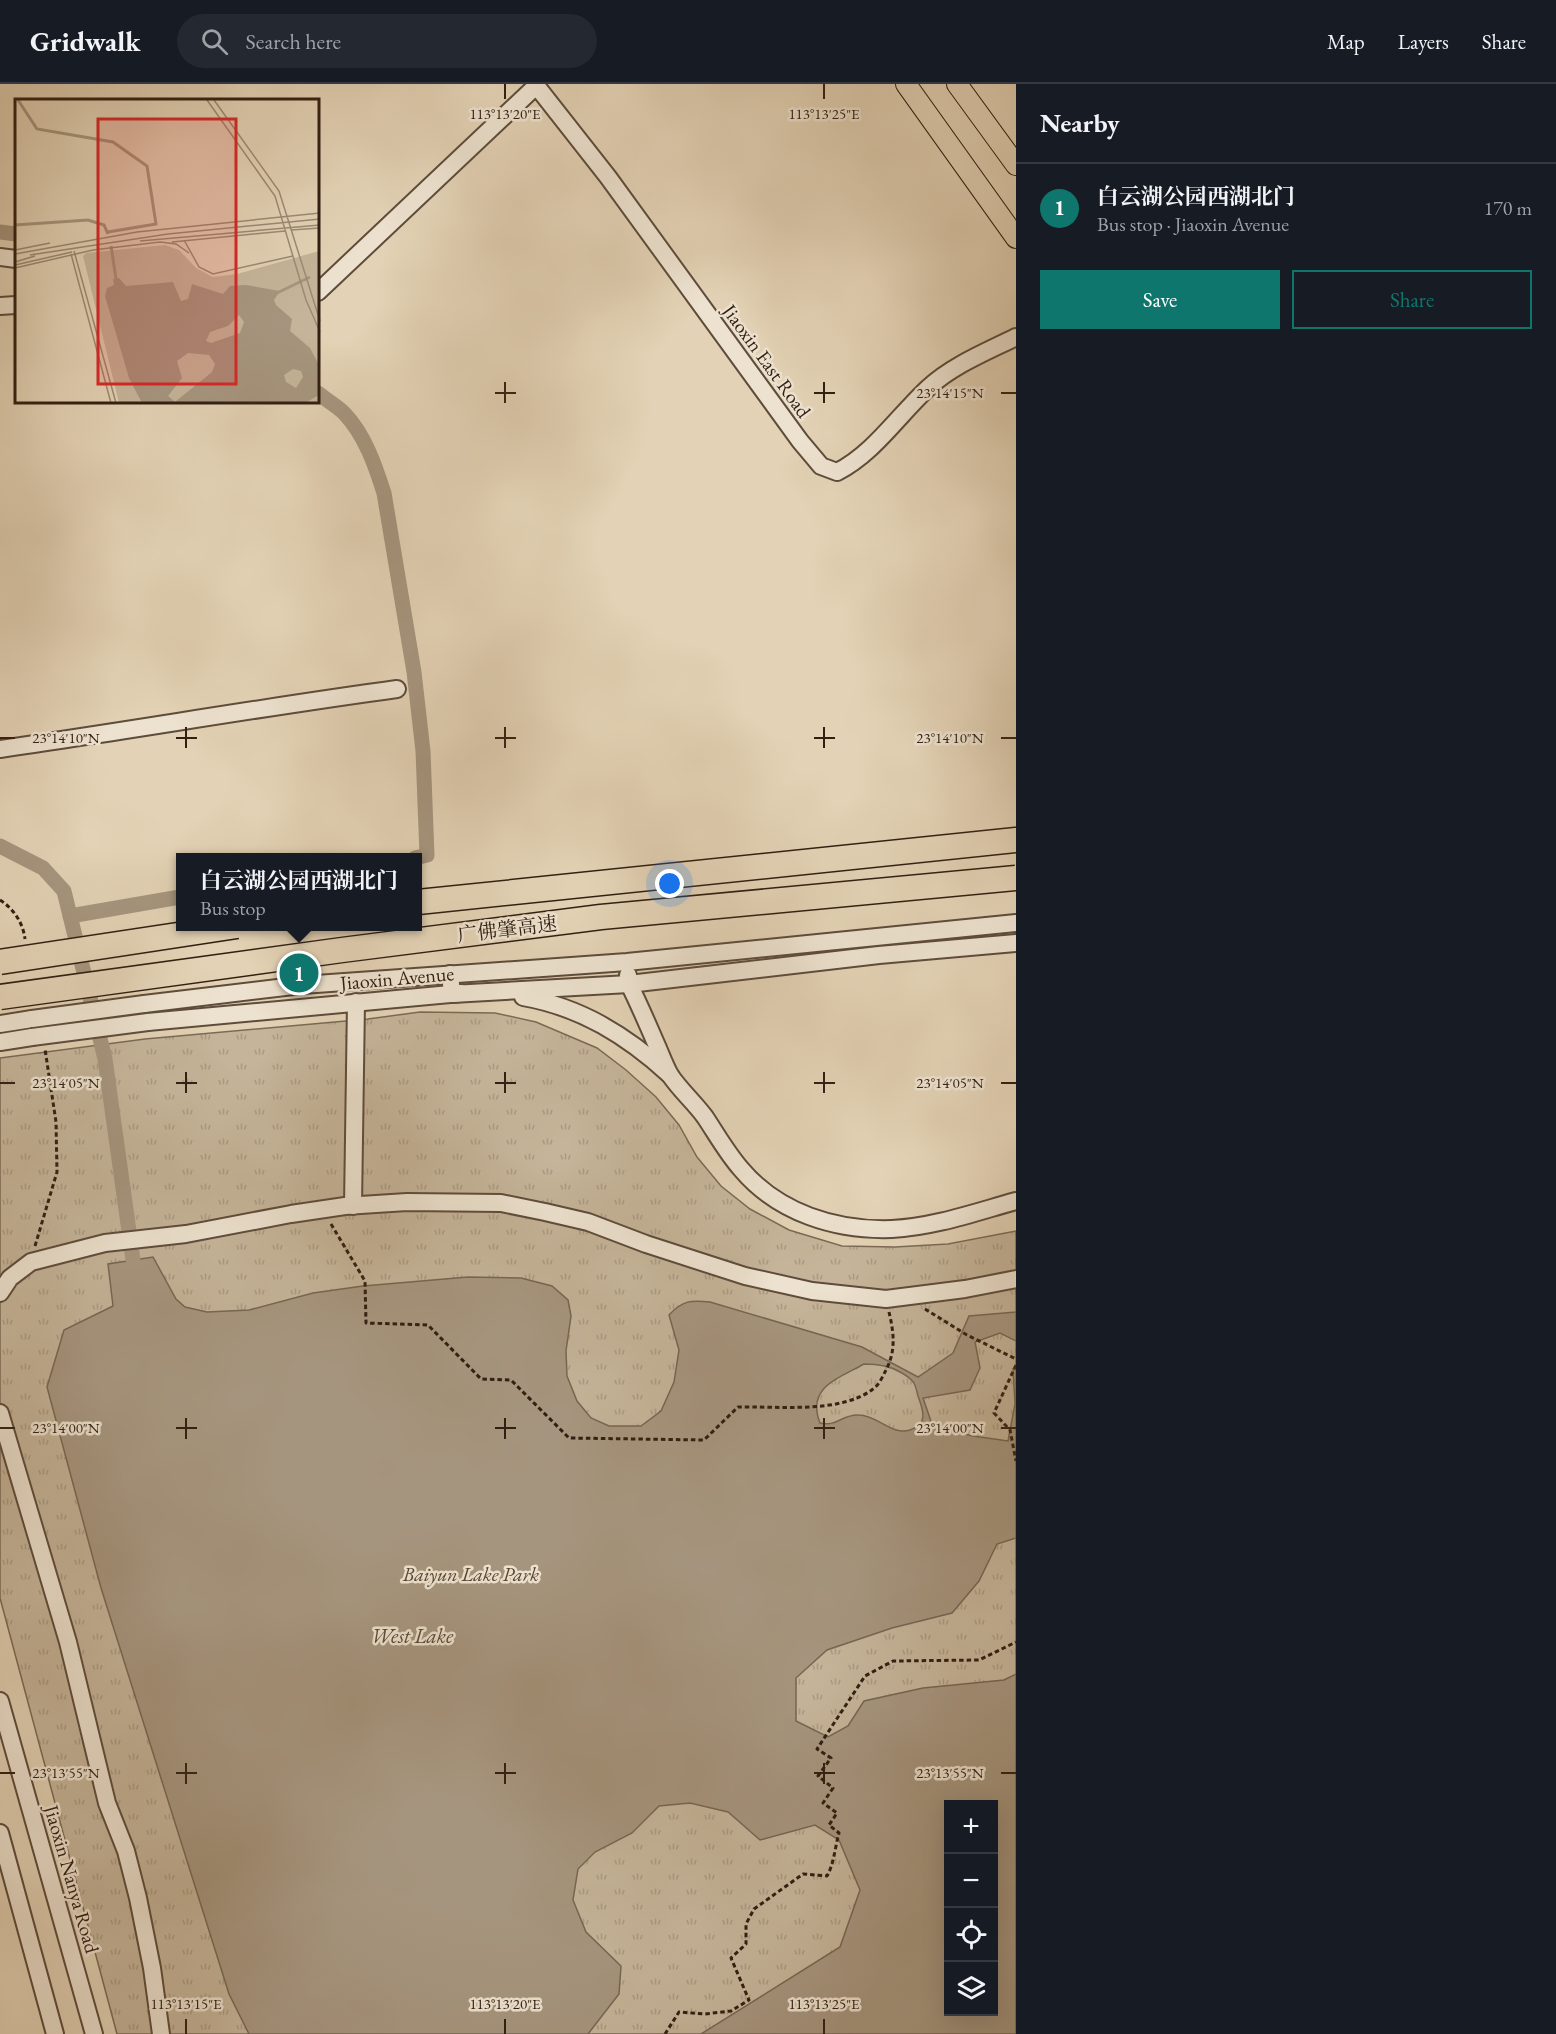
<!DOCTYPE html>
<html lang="en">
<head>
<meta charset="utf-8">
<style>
  :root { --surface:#171b24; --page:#242831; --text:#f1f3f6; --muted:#9ea1a6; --line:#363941; --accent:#0f766e }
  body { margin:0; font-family:"EB Garamond","Noto Serif SC",serif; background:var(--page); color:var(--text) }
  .controls { position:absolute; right:18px; bottom:18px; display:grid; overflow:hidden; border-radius:0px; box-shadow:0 6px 24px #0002 }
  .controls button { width:54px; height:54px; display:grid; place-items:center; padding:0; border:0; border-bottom:2px solid var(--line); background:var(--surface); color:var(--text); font:30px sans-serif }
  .you { position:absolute; left:670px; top:800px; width:21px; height:21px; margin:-15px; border:4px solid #fff; border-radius:50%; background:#1a73e8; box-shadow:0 0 0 9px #1a73e833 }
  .badge { display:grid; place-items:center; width:39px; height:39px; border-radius:50%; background:var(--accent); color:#fff; font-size:20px; font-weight:700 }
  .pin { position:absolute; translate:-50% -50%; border:3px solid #fff; box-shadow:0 2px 6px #0006 }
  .popup { position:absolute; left:176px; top:769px; width:246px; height:78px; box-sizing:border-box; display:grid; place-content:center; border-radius:0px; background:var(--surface); filter:drop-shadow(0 2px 4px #0005); font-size:20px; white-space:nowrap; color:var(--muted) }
  .popup b { font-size:22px; color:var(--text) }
  .popup::after { content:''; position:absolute; left:50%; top:100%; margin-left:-12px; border:12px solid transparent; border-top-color:var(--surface) }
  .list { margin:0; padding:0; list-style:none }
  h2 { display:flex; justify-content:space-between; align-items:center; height:78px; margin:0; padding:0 24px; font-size:26px }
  h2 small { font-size:20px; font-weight:400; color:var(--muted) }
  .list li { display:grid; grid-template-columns:39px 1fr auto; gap:18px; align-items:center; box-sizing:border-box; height:90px; padding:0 24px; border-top:2px solid var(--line) }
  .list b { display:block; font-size:22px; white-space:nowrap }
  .list p { margin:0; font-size:20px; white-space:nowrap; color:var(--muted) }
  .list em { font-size:20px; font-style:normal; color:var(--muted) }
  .actions { display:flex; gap:12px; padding:18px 24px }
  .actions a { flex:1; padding:14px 0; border:2px solid var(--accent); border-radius:0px; text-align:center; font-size:21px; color:var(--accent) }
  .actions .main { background:var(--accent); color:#fff }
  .icon { flex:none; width:33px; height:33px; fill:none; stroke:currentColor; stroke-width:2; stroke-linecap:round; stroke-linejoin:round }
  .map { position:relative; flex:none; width:1016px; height:1950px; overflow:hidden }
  header { display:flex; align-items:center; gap:36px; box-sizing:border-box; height:84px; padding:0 30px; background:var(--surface); border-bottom:2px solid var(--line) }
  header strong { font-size:28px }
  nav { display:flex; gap:33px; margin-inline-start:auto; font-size:21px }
  .search { width:420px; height:54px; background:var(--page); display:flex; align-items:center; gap:15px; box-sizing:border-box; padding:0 21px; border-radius:33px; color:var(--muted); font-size:22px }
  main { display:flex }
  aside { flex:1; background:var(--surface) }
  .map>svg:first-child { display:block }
  .park { fill:url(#park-tufts); stroke:#7b6a56; stroke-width:1.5; fill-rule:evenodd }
  .water { fill:#a6957e; stroke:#776653; stroke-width:1.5; fill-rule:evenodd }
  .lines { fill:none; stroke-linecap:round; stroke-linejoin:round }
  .canal { stroke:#a6957e; stroke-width:15 }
  .minor-casing { stroke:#5e4c3b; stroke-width:20 }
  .major-casing { stroke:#311f12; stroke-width:22 }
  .highway-casing { stroke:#311f12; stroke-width:27 }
  .path { stroke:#311f12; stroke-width:3; stroke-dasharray:4.5 3; stroke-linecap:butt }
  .minor { stroke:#ede2cf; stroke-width:16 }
  .major { stroke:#e3d2b5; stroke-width:20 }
  .highway { stroke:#e3d2b5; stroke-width:24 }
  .minor-bridge-casing { stroke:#5e4c3b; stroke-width:20; stroke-linecap:butt }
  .highway-bridge-casing { stroke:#311f12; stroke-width:27; stroke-linecap:butt }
  .minor-bridge { stroke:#ede2cf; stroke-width:16 }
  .highway-bridge { stroke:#e3d2b5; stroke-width:24 }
  .ticks { fill:none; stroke:#311f12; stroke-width:2 }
  .labels { text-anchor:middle; stroke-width:5; stroke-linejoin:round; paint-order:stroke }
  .street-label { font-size:20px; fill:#311f12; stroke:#ede2cf }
  .park-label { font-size:20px; font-style:italic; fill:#564434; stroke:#ede2cf }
  .water-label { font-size:21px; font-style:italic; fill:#5a4838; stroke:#ede2cf }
  .inset-river { fill:none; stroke:#a6957e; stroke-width:3 }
  .inset-road { fill:none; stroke:#9c8a74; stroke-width:1.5 }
  .view { fill:#d62828; fill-opacity:0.15; stroke:#d62828; stroke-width:3 }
  .inset-edge { fill:none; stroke:#311f12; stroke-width:3 }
  .ticks-label { font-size:15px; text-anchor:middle; fill:#311f12; stroke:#ede2cf; stroke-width:5; stroke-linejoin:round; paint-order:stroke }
</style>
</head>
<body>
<header>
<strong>Gridwalk</strong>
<div class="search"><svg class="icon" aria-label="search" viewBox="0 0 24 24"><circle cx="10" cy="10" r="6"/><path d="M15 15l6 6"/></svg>Search here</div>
<nav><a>Map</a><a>Layers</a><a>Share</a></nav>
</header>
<main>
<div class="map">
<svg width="1016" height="1950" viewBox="0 0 1016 1950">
  <defs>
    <pattern id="park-tufts" width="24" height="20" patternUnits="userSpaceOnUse" patternTransform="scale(1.5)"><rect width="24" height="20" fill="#c5b499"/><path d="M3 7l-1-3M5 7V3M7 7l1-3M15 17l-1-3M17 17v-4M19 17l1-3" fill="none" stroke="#aa9a83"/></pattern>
  </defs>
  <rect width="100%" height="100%" fill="#e3d2b5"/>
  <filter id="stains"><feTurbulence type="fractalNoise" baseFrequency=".00333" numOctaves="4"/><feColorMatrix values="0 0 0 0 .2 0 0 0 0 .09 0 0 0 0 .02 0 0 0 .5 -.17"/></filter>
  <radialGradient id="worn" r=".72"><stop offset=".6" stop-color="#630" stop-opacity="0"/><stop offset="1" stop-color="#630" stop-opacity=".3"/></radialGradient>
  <path class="park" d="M420 928 495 929 536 938 597 964 626 986 656 1013 679 1041 697 1073 721 1102 750 1125 789 1146 842 1162 895 1163 948 1160 1016 1147V1950H117L0 1514V974L145 955 368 935ZM948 1720H993V1928H948Z"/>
  <path class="water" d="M153 1173 176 1215 185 1223 207 1228 249 1226 313 1209 363 1202 468 1193 521 1194 552 1202 568 1216 571 1232 566 1267 567 1292 577 1317 591 1334 609 1342H641L661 1327 674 1298 679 1266 669 1231C683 1216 691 1216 710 1218L862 1263 918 1293 953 1269 969 1232 1016 1228V1257L1000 1249 975 1258 980 1284 970 1306 923 1314 933 1343 973 1352 1008 1357 1015 1320 1013 1285 1016 1286V1454L997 1460 979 1497 952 1529 892 1544 827 1566 796 1594V1637L828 1653 848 1642 864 1617 923 1604 1004 1596 1016 1590V1950H701L840 1863 860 1806 839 1756 815 1741 760 1756 728 1728 690 1719 659 1722 632 1749 595 1768 578 1785 573 1816 586 1848 621 1882 619 1910 588 1950H249L229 1910 101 1504 47 1303 64 1246 113 1222 108 1180ZM864 1280C876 1280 889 1281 900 1288 904 1290 911 1295 914 1299 916 1303 917 1308 918 1312 923 1326 929 1340 910 1346 892 1352 877 1331 859 1331 842 1330 838 1343 820 1339 806 1303 838 1295 864 1280ZM948 1720H993V1928H948Z"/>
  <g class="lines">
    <g class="canal">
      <polyline points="0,148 16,150"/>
      <path d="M318 309C326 316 337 322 344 329 365 351 375 381 384 409L414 588 423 667 427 771 415 774"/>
      <polyline points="0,762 43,784 64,807 105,975 133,1176"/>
      <polyline points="70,832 180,813"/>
    </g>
    <defs>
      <g id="minor">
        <path d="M535 0 608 93 800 357 821 382 837 388C873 370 898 332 928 304 953 281 986 268 1016 253"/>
        <polyline points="0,173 16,175"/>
        <polyline points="318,208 536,2"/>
        <polyline points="0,222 16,221"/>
        <path d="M0 665C133 646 264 623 397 605"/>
        <polyline points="450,890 452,910 629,900 879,871 1016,859"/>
        <path d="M628 891 629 900C639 920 648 941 657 962 661 971 665 982 670 991 680 1006 694 1018 705 1033 717 1051 727 1069 741 1085 778 1129 836 1147 892 1145 934 1143 976 1128 1016 1117"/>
        <path d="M523 913C581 923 627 952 670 991"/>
        <polyline points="144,920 302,901 627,878 1016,839"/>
        <polyline points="148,938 461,909"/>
        <polyline points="0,940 32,935"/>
        <polyline points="0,958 32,953"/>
        <polyline points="353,1122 356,918"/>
        <polyline points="0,1209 10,1194 31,1178 105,1159 186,1150 291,1130 345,1122 407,1118 501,1119 545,1128 588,1138 646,1160 745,1192 812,1207 886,1215 965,1205 1016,1195"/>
        <polyline points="0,1329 68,1558 107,1719 126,1767 138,1814 152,1884 161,1950"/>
        <polyline points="0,1617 94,1950"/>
        <polyline points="0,1749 55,1950"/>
      </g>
      <g id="major">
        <polyline points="906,0 1016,154"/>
        <polyline points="957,0 1016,81"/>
      </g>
      <polyline id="highway" points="418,818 1016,756"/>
    </defs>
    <use href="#minor" class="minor-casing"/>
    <use href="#major" class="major-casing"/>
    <use href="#highway" class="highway-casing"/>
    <g class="path">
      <path d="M0 816C14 825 23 839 25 855"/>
      <path d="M331 1140 365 1197 366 1239 428 1241 481 1295 511 1296 569 1354 704 1356 738 1323C778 1322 841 1330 873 1305 879 1301 883 1292 886 1286 896 1267 894 1249 889 1228"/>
      <polyline points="35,1162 57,1088 56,1038 45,965"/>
      <polyline points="925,1225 967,1251 1016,1275"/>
      <polyline points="1016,1281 994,1329 1010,1346 1016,1377"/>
      <path d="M665 1950 679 1928 705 1930 731 1927 749 1916 731 1874 746 1860V1840L754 1825 803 1790 827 1792C834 1780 835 1763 839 1749L829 1741 837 1729 823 1719 833 1704 818 1692 831 1674 817 1665 865 1592 893 1577 979 1576 1016 1558"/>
    </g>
    <use href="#minor" class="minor"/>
    <use href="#major" class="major"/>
    <use href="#highway" class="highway"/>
    <defs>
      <g id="minor-bridge">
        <polyline points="32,935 144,920"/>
        <polyline points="32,953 148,938"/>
      </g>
      <g id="highway-bridge">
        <polyline points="0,878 237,842"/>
        <polyline points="0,913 342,866 601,833 1016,794"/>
      </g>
    </defs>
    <use href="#minor-bridge" class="minor-bridge-casing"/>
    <use href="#highway-bridge" class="highway-bridge-casing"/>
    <use href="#minor-bridge" class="minor-bridge"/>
    <use href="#highway-bridge" class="highway-bridge"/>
  </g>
  <path class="ticks" d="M505 0V15M824 0V15M505 298V319M824 298V319M495 309H516M814 309H835M1001 309H1016M186 643V664M505 643V664M824 643V664M0 654H15M176 654H197M495 654H516M814 654H835M1001 654H1016M186 988V1009M505 988V1009M824 988V1009M0 999H15M176 999H197M495 999H516M814 999H835M1001 999H1016M186 1334V1355M505 1334V1355M824 1334V1355M0 1344H15M176 1344H197M495 1344H516M814 1344H835M1001 1344H1016M186 1679V1700M505 1679V1700M824 1679V1700M0 1689H15M176 1689H197M495 1689H516M814 1689H835M1001 1689H1016M186 1935V1950M505 1935V1950M824 1935V1950"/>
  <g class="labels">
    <g class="street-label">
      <text transform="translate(767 277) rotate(54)" y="7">Jiaoxin East Road</text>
      <text transform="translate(507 845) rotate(-7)" y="7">广佛肇高速</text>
      <text transform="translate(397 894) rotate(-5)" y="7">Jiaoxin Avenue</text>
      <text transform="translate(72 1795) rotate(74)" y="7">Jiaoxin Nanya Road</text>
    </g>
    <g class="park-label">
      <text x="471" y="1497">Baiyun Lake Park</text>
    </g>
    <g class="water-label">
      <text x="412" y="1559">West Lake</text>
    </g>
  </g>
  <g transform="translate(15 15)">
    <rect width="304" height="304" fill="#e3d2b5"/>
    <path d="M150 146 164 151 181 169 198 178 222 175 304 152V304H104L68 157 71 154Z" fill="#c5b499"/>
    <path d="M104 179 111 187 158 183 166 202 173 200 177 185 208 195 215 187 231 186 265 192 259 201 261 206 277 220 275 232 295 249 304 266V296L290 304H127L114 279 90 197 92 189 99 186 98 180ZM224 216 229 223 225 234 196 244 191 242 195 233 213 227ZM173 254 194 256 200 265 197 273 160 303 153 297 167 279 162 262ZM278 270 286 272 288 278 281 289 271 283 269 276Z" fill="#a6957e" fill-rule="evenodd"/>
    <path class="inset-river" d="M3 1 22 30 98 43 132 67 141 125 93 133M0 126 73 121 89 126 93 135M96 147 101 180M262 194 295 178"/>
    <path class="inset-road" d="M192 1 260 97 291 201 305 233M199 1 264 92 305 222M276 131 305 129M169 141 184 168 198 175 278 157M125 142 305 126M157 143 270 132M0 151 35 144M59 152 101 304M0 155 122 133 305 114M56 155 96 304M15 156 153 135 305 120M0 163 20 157M0 166 57 153M0 169 78 151 145 143 161 145 174 154"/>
    <path class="view" d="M83 20H221V285H83Z"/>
    <rect width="304" height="304" class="inset-edge"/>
  </g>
  <g class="ticks-label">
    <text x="505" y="35">113°13'20"E</text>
    <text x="824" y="35">113°13'25"E</text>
    <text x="950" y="314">23°14'15"N</text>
    <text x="66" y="659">23°14'10"N</text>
    <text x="950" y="659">23°14'10"N</text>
    <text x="66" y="1004">23°14'05"N</text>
    <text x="950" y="1004">23°14'05"N</text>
    <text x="66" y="1349">23°14'00"N</text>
    <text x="950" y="1349">23°14'00"N</text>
    <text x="66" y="1694">23°13'55"N</text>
    <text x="950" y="1694">23°13'55"N</text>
    <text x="186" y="1925">113°13'15"E</text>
    <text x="505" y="1925">113°13'20"E</text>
    <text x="824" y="1925">113°13'25"E</text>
  </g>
  <rect width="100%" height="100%" filter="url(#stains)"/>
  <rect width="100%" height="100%" fill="url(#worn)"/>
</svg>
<div class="controls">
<button>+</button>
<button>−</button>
<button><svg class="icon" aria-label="locate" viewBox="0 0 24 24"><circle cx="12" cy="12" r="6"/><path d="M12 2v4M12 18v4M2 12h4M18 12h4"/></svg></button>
<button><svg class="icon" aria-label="layers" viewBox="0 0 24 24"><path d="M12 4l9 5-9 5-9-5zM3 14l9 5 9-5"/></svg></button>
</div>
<div class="you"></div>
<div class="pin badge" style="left:299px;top:889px">1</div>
<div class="popup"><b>白云湖公园西湖北门</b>Bus stop</div>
</div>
<aside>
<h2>Nearby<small></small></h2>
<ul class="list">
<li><span class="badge">1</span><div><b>白云湖公园西湖北门</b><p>Bus stop · Jiaoxin Avenue</p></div><em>170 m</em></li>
</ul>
<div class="actions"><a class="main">Save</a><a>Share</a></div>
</aside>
</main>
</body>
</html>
